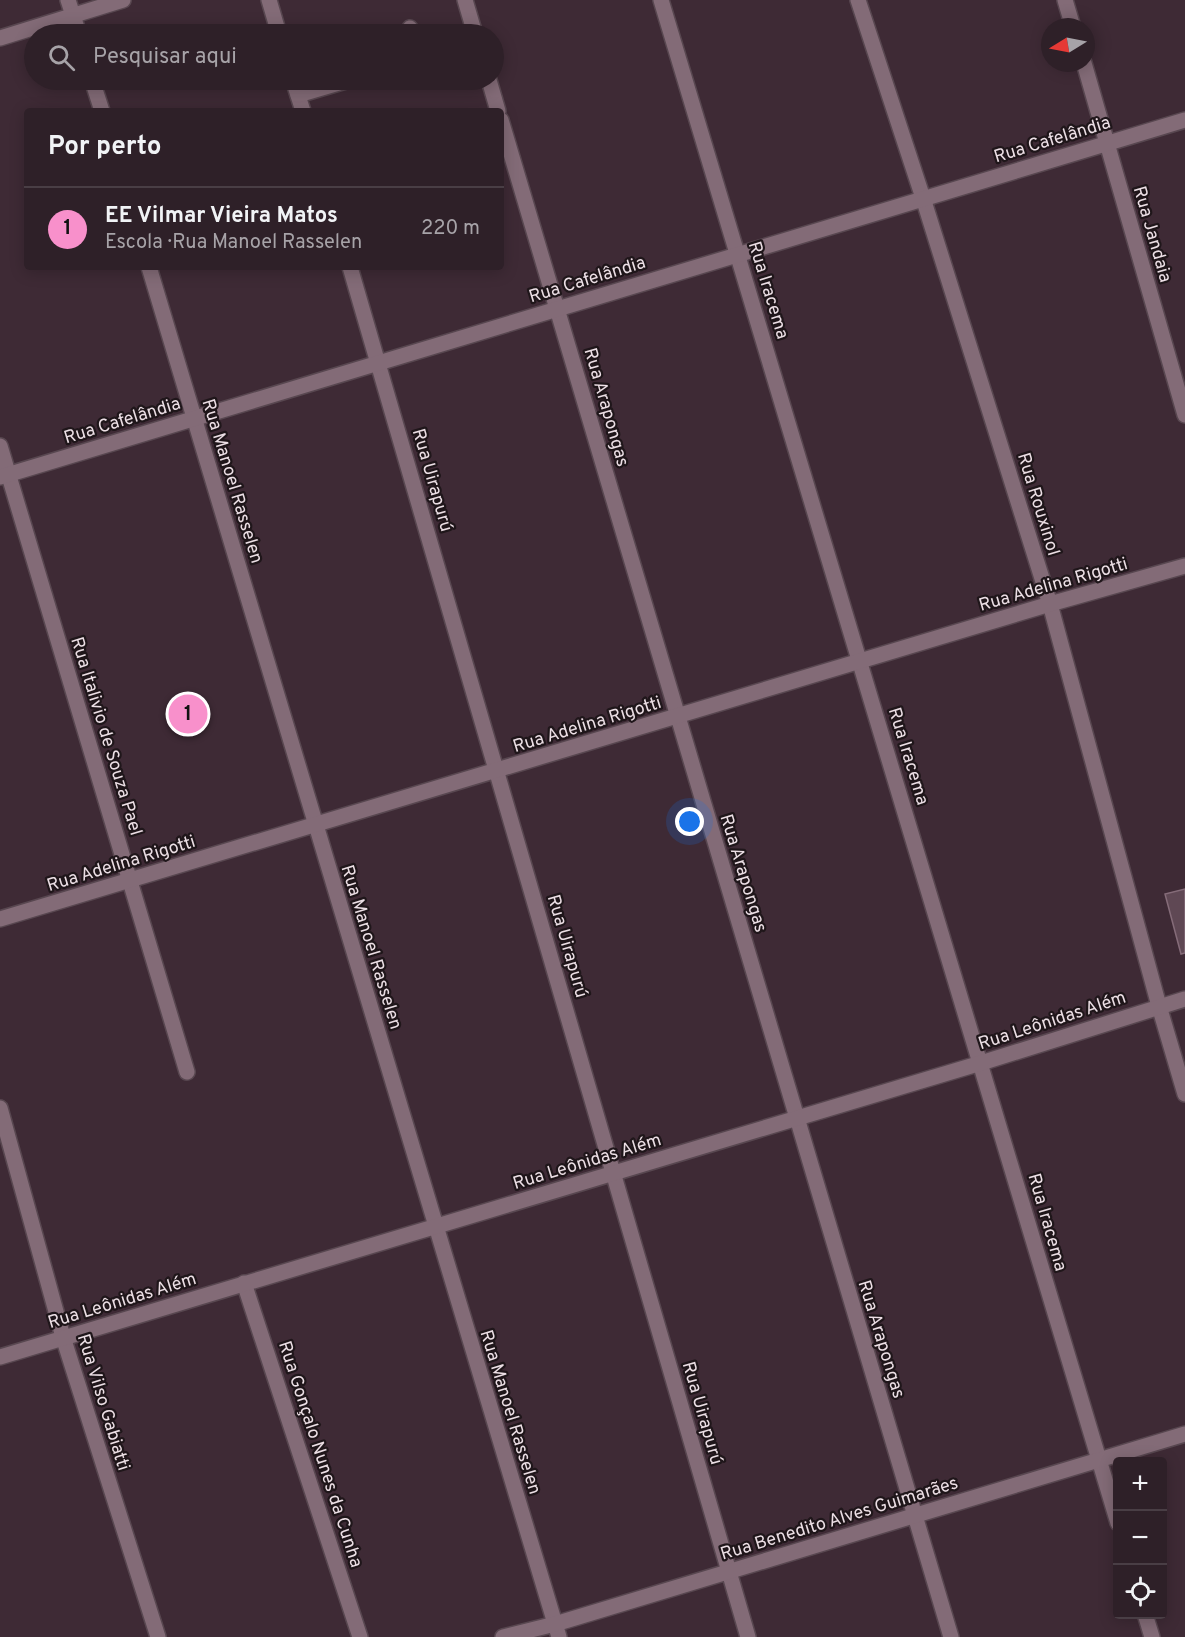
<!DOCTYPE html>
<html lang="pt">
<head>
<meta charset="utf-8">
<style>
  :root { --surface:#2e2028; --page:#362830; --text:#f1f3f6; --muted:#a7a3a8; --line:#493e45; --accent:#f890cb }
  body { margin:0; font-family:Overpass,sans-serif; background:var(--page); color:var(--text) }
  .controls { position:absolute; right:18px; bottom:18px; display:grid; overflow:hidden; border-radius:6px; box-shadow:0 3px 15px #0003 }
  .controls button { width:54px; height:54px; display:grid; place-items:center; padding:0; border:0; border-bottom:2px solid var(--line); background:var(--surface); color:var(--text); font:30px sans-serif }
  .compass { position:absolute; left:1041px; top:18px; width:54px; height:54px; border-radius:50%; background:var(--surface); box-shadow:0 3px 15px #0003; rotate:260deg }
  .you { position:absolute; left:690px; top:822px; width:21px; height:21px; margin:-15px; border:4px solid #fff; border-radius:50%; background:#1a73e8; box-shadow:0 0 0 9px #1a73e833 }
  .badge { display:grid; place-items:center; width:39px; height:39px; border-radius:50%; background:var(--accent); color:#111; font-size:20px; font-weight:700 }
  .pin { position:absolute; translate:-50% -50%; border:3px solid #fff; box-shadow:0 2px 6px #0006 }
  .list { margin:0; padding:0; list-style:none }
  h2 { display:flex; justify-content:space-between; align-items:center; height:78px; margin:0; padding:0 24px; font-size:26px }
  h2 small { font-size:20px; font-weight:400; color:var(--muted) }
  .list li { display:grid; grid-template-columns:39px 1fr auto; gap:18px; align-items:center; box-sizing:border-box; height:84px; padding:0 24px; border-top:2px solid var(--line) }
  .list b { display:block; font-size:22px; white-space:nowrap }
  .list p { margin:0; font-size:20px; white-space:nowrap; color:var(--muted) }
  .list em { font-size:20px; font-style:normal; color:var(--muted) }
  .icon { flex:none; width:33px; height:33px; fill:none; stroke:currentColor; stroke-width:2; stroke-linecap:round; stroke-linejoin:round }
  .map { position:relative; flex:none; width:1185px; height:1637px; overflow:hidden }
  .search { position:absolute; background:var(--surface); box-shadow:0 3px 15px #0003; left:24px; top:24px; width:480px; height:66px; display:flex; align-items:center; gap:15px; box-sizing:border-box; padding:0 21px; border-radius:33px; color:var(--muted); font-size:22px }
  .panel { position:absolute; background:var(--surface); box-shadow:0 3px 15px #0003; left:24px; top:108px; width:480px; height:162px; border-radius:6px }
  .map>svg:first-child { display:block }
  .building { fill:#5f4854; stroke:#856c79; stroke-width:1.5 }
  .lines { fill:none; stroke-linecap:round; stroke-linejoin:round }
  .minor-casing { stroke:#584750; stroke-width:18 }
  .minor { stroke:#836b77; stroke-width:15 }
  .labels { text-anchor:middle; stroke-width:4.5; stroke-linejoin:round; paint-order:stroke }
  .street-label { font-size:18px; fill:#ecdfe5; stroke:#1f161a }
</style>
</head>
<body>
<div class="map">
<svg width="1185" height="1637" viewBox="0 0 1185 1637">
  <rect width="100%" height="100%" fill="#3e2a35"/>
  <polygon class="building" points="1185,889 1185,953 1181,954 1165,894"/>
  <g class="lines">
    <defs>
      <g id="minor">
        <polyline points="68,0 79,34"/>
        <polyline points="269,0 279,34"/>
        <polyline points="465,0 475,34"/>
        <polyline points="661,0 1118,1523"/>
        <polyline points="858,0 923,198 1050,604 1159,1006 1185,1094"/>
        <polyline points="1065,0 1073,27"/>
        <polyline points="410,28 411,34"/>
        <polyline points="0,38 123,0"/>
        <polyline points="1084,63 1185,415"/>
        <polyline points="92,80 102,111"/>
        <polyline points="293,80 303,111"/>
        <polyline points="489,80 498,111"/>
        <polyline points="298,95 349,80"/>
        <polyline points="501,120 951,1637"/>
        <polyline points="149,267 559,1637"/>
        <polyline points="350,267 748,1637"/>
        <polyline points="0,446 187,1072"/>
        <polyline points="0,477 1185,120"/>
        <polyline points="0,919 1050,604 1185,566"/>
        <polyline points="0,1108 63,1337 158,1637"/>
        <polyline points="244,1283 360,1637"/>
        <polyline points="0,1357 981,1063 1185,999"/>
        <polyline points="1145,1614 1152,1637"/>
        <polyline points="503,1637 555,1624 1185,1434"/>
      </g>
    </defs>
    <use href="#minor" class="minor-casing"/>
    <use href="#minor" class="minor"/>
  </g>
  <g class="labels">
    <g class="street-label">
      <text transform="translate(1052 139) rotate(-17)" y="6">Rua Cafelândia</text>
      <text transform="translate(1153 234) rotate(74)" y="6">Rua Jandaia</text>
      <text transform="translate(587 279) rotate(-17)" y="6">Rua Cafelândia</text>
      <text transform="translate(769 290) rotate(73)" y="6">Rua Iracema</text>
      <text transform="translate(607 407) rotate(74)" y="6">Rua Arapongas</text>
      <text transform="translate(122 420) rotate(-17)" y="6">Rua Cafelândia</text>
      <text transform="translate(433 480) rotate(74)" y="6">Rua Uirapurú</text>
      <text transform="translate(233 481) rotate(73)" y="6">Rua Manoel Rasselen</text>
      <text transform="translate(1039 504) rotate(73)" y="6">Rua Rouxinol</text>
      <text transform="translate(1053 584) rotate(-16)" y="6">Rua Adelina Rigotti</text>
      <text transform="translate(587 724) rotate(-17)" y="6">Rua Adelina Rigotti</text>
      <text transform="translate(107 736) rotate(73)" y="6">Rua Italivio de Souza Pael</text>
      <text transform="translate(909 756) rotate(73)" y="6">Rua Iracema</text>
      <text transform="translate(121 863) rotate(-17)" y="6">Rua Adelina Rigotti</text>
      <text transform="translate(744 873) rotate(73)" y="6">Rua Arapongas</text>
      <text transform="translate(568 946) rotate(74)" y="6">Rua Uirapurú</text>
      <text transform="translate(372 947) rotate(73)" y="6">Rua Manoel Rasselen</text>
      <text transform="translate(1052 1020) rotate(-18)" y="6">Rua Leônidas Além</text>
      <text transform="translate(587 1161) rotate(-17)" y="6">Rua Leônidas Além</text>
      <text transform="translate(1048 1222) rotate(74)" y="6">Rua Iracema</text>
      <text transform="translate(122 1300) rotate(-17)" y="6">Rua Leônidas Além</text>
      <text transform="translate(882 1339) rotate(73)" y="6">Rua Arapongas</text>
      <text transform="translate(104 1402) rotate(73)" y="6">Rua Vilso Gabiatti</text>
      <text transform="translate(511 1412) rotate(73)" y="6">Rua Manoel Rasselen</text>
      <text transform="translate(703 1413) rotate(74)" y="6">Rua Uirapurú</text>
      <text transform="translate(321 1454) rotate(72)" y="6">Rua Gonçalo Nunes da Cunha</text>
      <text transform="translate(839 1518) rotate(-17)" y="6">Rua Benedito Alves Guimarães</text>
    </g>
  </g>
</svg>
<div class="controls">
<button>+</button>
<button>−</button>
<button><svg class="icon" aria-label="locate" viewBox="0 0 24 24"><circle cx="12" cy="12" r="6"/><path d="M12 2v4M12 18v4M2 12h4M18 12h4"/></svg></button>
</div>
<svg class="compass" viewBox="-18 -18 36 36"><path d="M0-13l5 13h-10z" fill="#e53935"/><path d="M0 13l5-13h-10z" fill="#a7a3a8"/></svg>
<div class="you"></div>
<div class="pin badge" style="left:188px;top:714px">1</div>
<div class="search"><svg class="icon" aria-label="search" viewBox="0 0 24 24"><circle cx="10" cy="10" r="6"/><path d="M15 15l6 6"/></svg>Pesquisar aqui</div>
<section class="panel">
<h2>Por perto<small></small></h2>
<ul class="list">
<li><span class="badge">1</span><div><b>EE Vilmar Vieira Matos</b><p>Escola · Rua Manoel Rasselen</p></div><em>220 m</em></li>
</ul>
</section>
</div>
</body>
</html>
